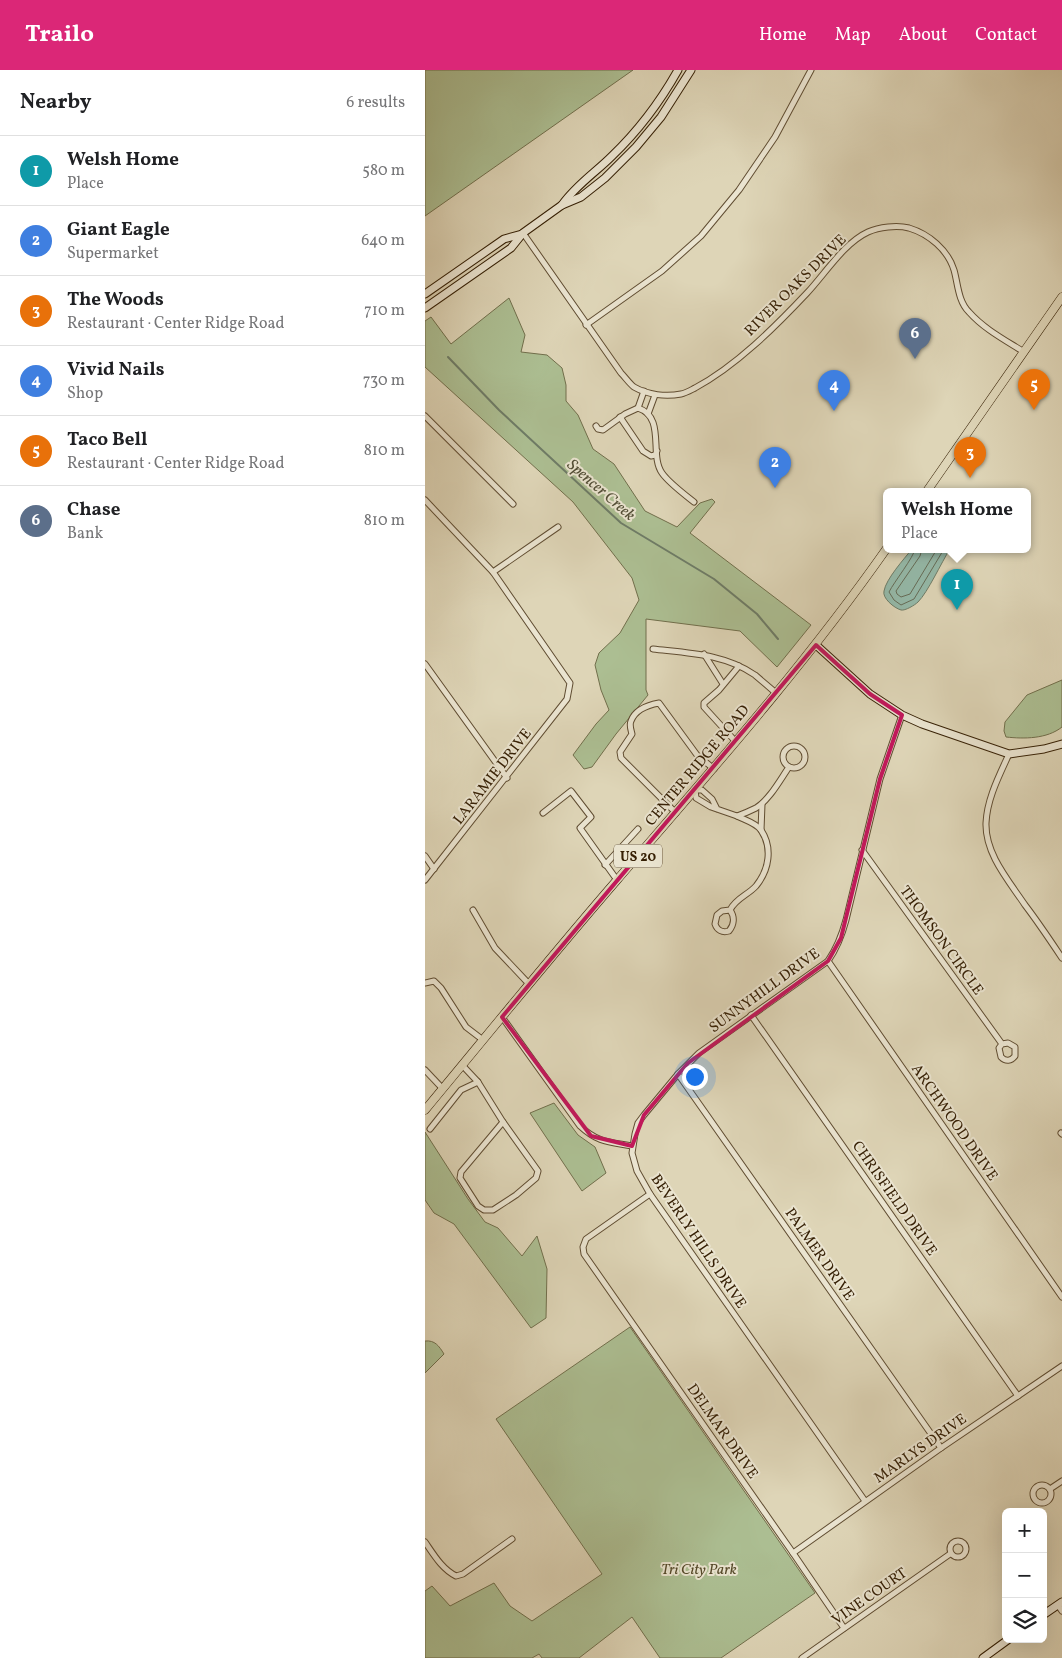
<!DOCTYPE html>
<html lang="en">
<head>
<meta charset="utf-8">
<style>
  :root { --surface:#fff; --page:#f6f6f6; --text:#202124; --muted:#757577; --line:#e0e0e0; --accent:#db2777 }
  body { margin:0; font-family:Vollkorn,serif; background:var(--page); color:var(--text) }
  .controls { position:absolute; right:15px; bottom:15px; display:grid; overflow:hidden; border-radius:8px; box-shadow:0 5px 20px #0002 }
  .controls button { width:45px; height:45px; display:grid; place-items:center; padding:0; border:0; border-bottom:1px solid var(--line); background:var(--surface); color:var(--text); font:25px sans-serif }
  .you { position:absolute; left:269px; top:1006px; width:18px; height:18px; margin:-12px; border:4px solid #fff; border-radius:50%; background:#1a73e8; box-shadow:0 0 0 8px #1a73e833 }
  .badge { display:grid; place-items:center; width:32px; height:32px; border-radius:50%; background:var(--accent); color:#fff; font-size:16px; font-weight:700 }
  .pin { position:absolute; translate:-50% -41px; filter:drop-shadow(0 1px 2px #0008) }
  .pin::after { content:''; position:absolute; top:26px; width:18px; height:15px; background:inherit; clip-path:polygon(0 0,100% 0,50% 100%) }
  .popup { position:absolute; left:458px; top:418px; width:148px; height:65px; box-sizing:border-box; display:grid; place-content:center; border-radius:8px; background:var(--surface); filter:drop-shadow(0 1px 4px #0005); font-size:16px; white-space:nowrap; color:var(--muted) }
  .popup b { font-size:19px; color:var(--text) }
  .popup::after { content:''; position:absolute; left:50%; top:100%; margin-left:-10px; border:10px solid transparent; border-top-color:var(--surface) }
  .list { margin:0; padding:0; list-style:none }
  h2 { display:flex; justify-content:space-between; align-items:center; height:65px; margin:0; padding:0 20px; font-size:21px }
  h2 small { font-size:16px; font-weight:400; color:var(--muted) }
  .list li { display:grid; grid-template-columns:32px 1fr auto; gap:15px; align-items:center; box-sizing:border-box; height:70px; padding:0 20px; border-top:1px solid var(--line) }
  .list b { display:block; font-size:19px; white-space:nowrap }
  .list p { margin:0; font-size:16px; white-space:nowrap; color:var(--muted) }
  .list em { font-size:16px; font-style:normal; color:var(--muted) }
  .icon { flex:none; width:28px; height:28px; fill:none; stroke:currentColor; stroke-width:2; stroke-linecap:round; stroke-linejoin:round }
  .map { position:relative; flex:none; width:637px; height:1588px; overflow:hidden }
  header { display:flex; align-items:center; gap:30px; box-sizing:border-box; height:70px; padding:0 25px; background:var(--accent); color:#fff }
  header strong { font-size:24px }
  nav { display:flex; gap:28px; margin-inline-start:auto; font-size:18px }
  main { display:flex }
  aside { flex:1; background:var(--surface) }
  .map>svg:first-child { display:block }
  .green { fill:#acbe92; stroke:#716f4c }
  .water { fill:#94b9a9; stroke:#6e7c67 }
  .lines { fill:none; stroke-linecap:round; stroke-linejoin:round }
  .shore { stroke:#656c57; stroke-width:1 }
  .stream { stroke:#6e7c67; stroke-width:2 }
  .street-casing { stroke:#604d32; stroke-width:7 }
  .secondary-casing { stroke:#362005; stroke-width:9 }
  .primary-casing { stroke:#362005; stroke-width:9 }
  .street { stroke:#eae4d0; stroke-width:5 }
  .secondary { stroke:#eae4d0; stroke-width:7 }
  .primary { stroke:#ded5b7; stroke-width:8 }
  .marked { fill:none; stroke:#c2185b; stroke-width:4; stroke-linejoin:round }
  .labels { text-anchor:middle; stroke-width:4; stroke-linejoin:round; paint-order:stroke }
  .shield { fill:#eae4d0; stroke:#6c5b42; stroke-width:1 }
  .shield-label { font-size:14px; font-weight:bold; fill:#362005 }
  .street-label { font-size:15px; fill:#362005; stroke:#eae4d0 }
  .park-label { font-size:15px; font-style:italic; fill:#544828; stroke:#eae4d0 }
  .water-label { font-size:16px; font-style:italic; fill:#524e36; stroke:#eae4d0 }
</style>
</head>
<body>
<header>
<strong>Trailo</strong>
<nav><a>Home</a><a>Map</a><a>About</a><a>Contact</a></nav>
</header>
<main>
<aside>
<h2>Nearby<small>6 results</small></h2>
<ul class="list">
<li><span class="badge" style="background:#0f9aa8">1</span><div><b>Welsh Home</b><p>Place</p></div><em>580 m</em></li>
<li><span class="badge" style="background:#3f7fe0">2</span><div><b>Giant Eagle</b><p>Supermarket</p></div><em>640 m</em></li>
<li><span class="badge" style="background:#e8710a">3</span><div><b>The Woods</b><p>Restaurant · Center Ridge Road</p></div><em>710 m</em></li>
<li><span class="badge" style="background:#3f7fe0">4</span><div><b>Vivid Nails</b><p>Shop</p></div><em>730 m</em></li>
<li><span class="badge" style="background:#e8710a">5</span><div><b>Taco Bell</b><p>Restaurant · Center Ridge Road</p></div><em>810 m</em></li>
<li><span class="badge" style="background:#5c6f8a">6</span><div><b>Chase</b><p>Bank</p></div><em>810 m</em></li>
</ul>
</aside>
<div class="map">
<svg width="637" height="1588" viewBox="0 0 637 1588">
  <rect width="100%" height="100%" fill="#ded5b7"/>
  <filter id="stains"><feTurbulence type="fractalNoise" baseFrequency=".004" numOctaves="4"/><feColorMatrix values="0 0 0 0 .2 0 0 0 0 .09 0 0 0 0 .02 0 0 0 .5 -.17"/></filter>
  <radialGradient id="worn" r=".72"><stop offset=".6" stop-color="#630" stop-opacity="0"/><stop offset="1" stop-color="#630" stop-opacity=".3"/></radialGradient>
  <g class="green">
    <polygon points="0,0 208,0 0,146"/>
    <polygon points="84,228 100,265 96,282 122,285 137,298 141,315 141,331 153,345 168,379 189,394 220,441 252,457 275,433 287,429 290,432 265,463 386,555 352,597 315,561 221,549 221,620 223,625 191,664 167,697 159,699 148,685 171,654 184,640 176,620 170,595 174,583 195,563 214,530 207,508 148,432 0,297 0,251 6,247 26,274"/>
    <path d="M637 610V657C622 669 599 669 581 667L579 661 580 652 602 625Z"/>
    <polygon points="129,1033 153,1065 170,1077 181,1103 157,1121 105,1043"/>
    <polygon points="0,1062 43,1129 60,1152 73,1158 97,1186 112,1166 122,1199 121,1248 106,1258 29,1154 9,1143 0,1130"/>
    <polygon points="205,1257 390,1523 296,1588 235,1588 207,1547 154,1588 117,1588 114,1584 107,1588 0,1588 0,1521 7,1516 25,1536 69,1513 85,1536 107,1551 177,1504 71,1349"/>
    <path d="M0 1271C10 1270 14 1276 19 1284L0 1303Z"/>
  </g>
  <path class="water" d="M487 479H525C516 493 503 522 493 532 490 535 480 541 476 540 469 538 457 528 459 521 461 509 479 489 487 479Z"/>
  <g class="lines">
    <g class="shore">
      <path d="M490 479C489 487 469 512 464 522L469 530 476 535 489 529 519 479"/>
      <polyline points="497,479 495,486 471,521 472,524 476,527 485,524 512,479"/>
    </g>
    <polyline class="stream" points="23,287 74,340 196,453 289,509 332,544 353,569"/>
    <defs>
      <g id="street">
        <path d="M98 163 196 303C200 307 204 313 209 317 223 325 241 327 256 324 261 323 266 320 270 318 311 296 350 257 382 223 400 204 419 173 443 162 454 157 472 155 484 158 504 164 523 180 529 200 533 214 533 231 544 242 559 259 580 270 599 282"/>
        <polyline points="161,255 237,201 276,166 314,120 350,67 386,0"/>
        <polyline points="213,338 219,321"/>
        <polyline points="223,344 230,325"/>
        <polyline points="0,346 88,434"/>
        <polyline points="195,347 218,381 226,386 230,385 232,381"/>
        <path d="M171 356 173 359 178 360 200 344 213 338C241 347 224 385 237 403 244 413 259 424 269 432"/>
        <polyline points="0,430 68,502 145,613 142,629 0,810"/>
        <polyline points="68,502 133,457"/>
        <path d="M228 579C263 583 300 584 330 605 337 611 344 617 351 623"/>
        <polyline points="279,584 298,614"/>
        <polyline points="0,594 82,708"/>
        <polyline points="311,672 279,637 279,633 294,620 314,596"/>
        <circle cx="369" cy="687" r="11"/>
        <path d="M584 684C574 706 562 729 561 753 560 784 584 811 600 835 613 852 625 870 637 888"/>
        <path d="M292 739 287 729 277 720H270L271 728 286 737 312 746C318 744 325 741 331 738 345 729 355 710 364 697"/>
        <polyline points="118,743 146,721 166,747 155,758 192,810"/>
        <path d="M251 743 196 688 195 682 207 664C206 660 204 655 206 651 210 640 223 635 234 633L272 685 289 699"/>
        <polyline points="336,760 337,734"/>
        <path d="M437 780 577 974 574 978 576 987C581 992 586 991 590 986V977L583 973 577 974"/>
        <polyline points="0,786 9,799"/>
        <polyline points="180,795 213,759"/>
        <polyline points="48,840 70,878 104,914"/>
        <path d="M305 840C310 847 309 855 304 861 297 863 292 860 290 854L292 845 297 841 305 840C311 828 323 825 331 816 344 800 348 778 336 760 331 753 320 750 312 746"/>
        <polyline points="403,891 637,1227"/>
        <polyline points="0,913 9,911 16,918 41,957 58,970"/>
        <polyline points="326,945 593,1326"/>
        <path d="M77 947 155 1056C173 1073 185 1072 207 1076"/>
        <polyline points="37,995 53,1012 78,1052"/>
        <polyline points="0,1000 18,1019"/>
        <polyline points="253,1004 516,1378"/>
        <polygon points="78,1052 113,1101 111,1108 91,1125 68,1140 59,1140 53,1136 35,1108 36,1102"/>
        <polyline points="5,1059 36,1020 53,1012"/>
        <polyline points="636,1063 637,1064"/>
        <polyline points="225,1124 161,1169 158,1177 159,1184 368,1483 419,1558"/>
        <circle cx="617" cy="1424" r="9"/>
        <polyline points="625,1419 637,1411"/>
        <path d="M440 1431 225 1124 212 1101 207 1083 210 1064 213 1053 219 1045 253 1004 274 983 403 891C412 878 417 865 421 850L455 709 477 645"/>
        <circle cx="533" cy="1479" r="8"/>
        <path d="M0 1472C9 1485 17 1499 31 1506L38 1504 87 1469"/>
        <polyline points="368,1483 516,1378 637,1296"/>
        <polyline points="633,1535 637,1541"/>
        <polyline points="377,1588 525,1484"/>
      </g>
      <g id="secondary">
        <path d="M137 135C151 115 170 103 187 86 213 61 235 32 253 0"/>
        <polyline points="0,224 79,169 97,164"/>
        <polyline points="0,238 86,178 98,163 137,135 156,127 180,108 211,77 236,47 266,0"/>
        <polyline points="391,575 445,624 477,645 497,654 584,684 619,679 637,674"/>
        <polyline points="618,1545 637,1532"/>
        <polyline points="558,1588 584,1569"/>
      </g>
      <g id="primary">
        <polyline points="502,421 637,227"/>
        <path d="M0 1040C64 963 127 885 192 810 285 702 380 595 462 478"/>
      </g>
    </defs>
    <use href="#street" class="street-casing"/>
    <use href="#secondary" class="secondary-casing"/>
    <use href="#primary" class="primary-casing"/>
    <use href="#street" class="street"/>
    <use href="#secondary" class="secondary"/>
    <use href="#primary" class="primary"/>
  </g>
  <path class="marked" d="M391 575 445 624 477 645 455 709 416 868 403 891 263 993 219 1045 207 1076 166 1066 77 947Z"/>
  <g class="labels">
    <rect class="shield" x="189" y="774.5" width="48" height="23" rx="4"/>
    <g class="shield-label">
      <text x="213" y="791">US 20</text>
    </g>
    <g class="street-label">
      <text transform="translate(370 215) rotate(-45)" y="5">RIVER OAKS DRIVE</text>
      <text transform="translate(272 695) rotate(-50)" y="5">CENTER RIDGE ROAD</text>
      <text transform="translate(67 706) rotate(-52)" y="5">LARAMIE DRIVE</text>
      <text transform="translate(517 870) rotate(54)" y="5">THOMSON CIRCLE</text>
      <text transform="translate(339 920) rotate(-36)" y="5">SUNNYHILL DRIVE</text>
      <text transform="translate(530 1052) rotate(55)" y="5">ARCHWOOD DRIVE</text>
      <text transform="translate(470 1128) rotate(55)" y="5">CHRISFIELD DRIVE</text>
      <text transform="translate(274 1171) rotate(56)" y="5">BEVERLY HILLS DRIVE</text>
      <text transform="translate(395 1184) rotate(55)" y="5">PALMER DRIVE</text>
      <text transform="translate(298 1361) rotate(55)" y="5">DELMAR DRIVE</text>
      <text transform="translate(495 1378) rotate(-35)" y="5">MARLYS DRIVE</text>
      <text transform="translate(444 1526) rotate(-35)" y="5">VINE COURT</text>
    </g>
    <g class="park-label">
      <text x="274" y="1504">Tri City Park</text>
    </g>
    <g class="water-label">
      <text transform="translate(177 419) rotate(41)" y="6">Spencer Creek</text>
    </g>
  </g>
  <rect width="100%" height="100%" filter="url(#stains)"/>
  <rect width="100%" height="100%" fill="url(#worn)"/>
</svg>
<div class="controls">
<button>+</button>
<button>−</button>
<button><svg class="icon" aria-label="layers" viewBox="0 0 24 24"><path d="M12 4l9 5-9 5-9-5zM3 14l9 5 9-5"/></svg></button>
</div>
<div class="you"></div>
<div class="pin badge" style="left:532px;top:540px;background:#0f9aa8">1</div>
<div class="popup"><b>Welsh Home</b>Place</div>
<div class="pin badge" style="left:350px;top:418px;background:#3f7fe0">2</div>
<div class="pin badge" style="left:545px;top:408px;background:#e8710a">3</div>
<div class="pin badge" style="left:409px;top:341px;background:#3f7fe0">4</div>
<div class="pin badge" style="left:609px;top:340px;background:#e8710a">5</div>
<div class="pin badge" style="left:490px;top:289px;background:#5c6f8a">6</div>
</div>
</main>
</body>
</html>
